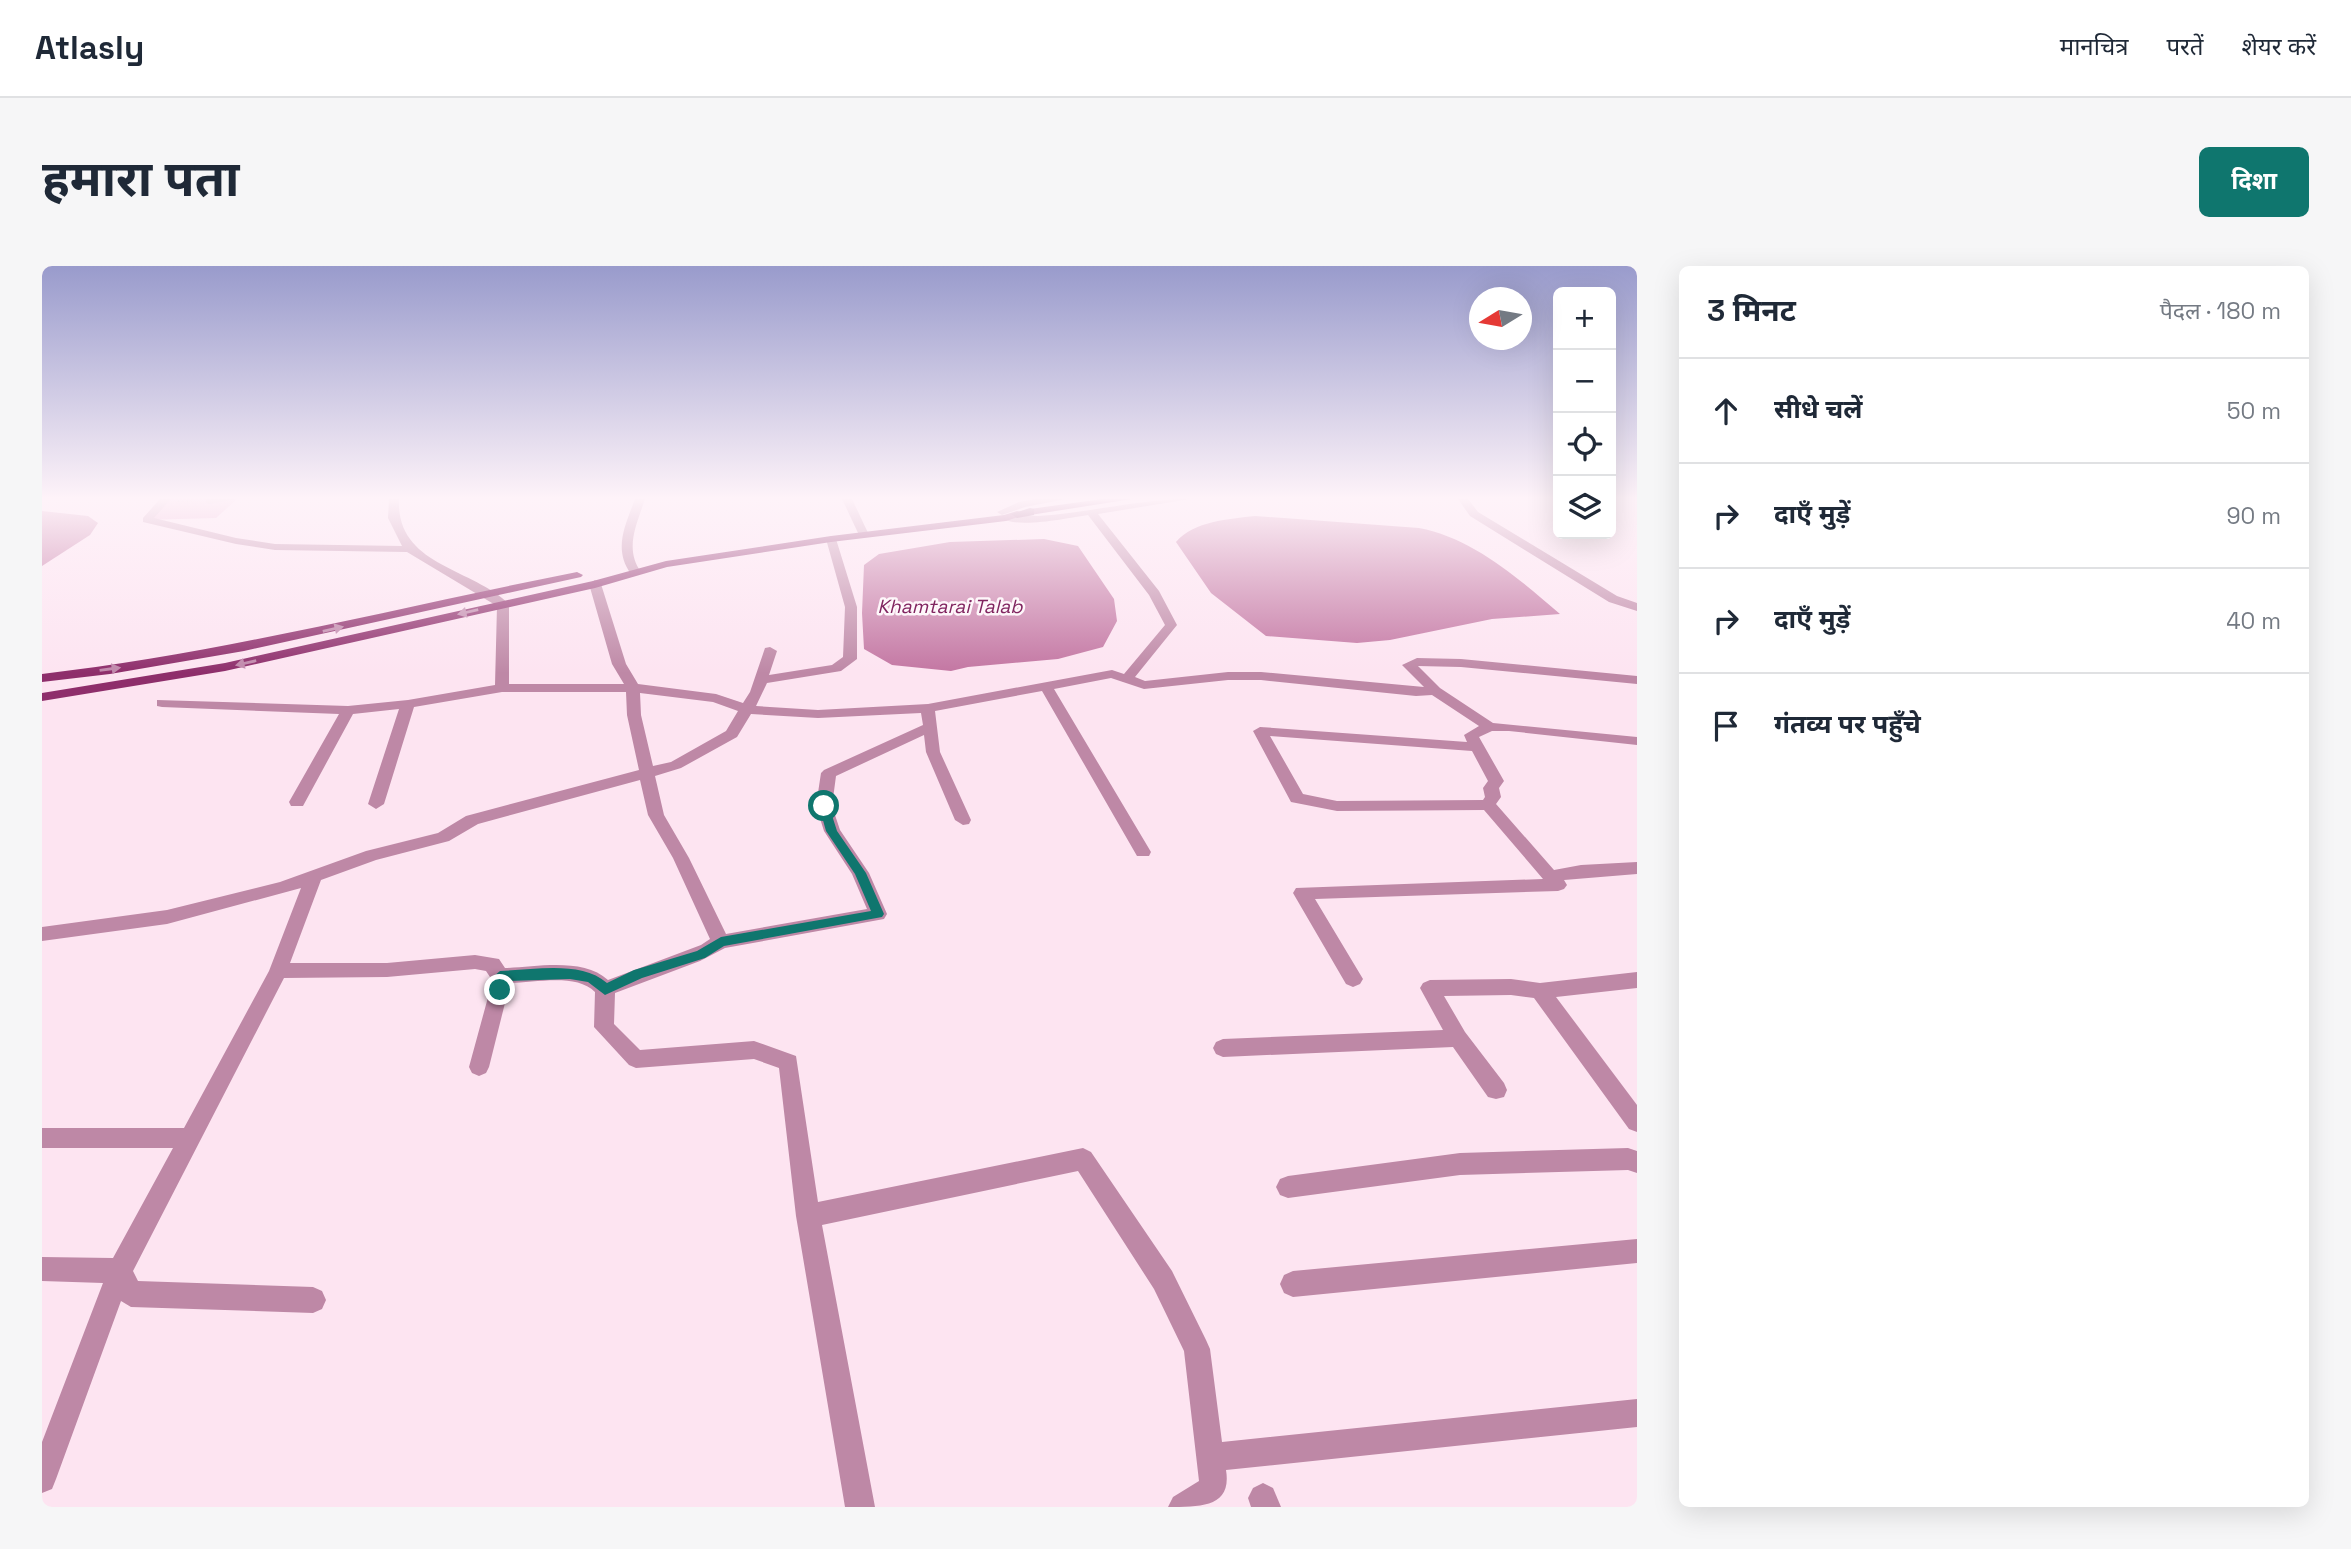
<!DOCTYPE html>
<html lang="hi">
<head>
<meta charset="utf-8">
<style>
  :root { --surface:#fff; --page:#f6f6f7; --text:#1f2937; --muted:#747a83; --line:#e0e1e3; --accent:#0f766e }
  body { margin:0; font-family:"Space Grotesk","Noto Sans Devanagari",sans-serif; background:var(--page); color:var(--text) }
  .controls { position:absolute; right:21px; top:21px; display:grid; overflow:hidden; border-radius:10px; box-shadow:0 7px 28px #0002 }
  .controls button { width:63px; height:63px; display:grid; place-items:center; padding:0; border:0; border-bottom:2px solid var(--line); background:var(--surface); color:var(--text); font:35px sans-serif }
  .compass { position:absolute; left:1427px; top:21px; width:63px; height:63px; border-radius:50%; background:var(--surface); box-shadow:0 7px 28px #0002; rotate:259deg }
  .stop { position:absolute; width:21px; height:21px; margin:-16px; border:5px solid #0f766e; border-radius:50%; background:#fff }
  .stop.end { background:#0f766e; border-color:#fff; box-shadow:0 2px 7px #0008 }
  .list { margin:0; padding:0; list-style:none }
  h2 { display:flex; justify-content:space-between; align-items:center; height:91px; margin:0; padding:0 28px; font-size:30px }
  h2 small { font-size:23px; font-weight:400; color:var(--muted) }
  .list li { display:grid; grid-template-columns:46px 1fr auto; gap:21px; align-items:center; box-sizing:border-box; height:105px; padding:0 28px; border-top:2px solid var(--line) }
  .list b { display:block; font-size:26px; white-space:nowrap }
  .list em { font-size:23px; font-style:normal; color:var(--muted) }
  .icon { flex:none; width:38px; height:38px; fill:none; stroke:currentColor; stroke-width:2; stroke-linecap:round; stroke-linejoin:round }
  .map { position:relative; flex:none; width:1595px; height:1241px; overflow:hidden; border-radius:10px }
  header { display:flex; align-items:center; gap:42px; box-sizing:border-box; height:98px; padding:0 35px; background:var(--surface); border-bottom:2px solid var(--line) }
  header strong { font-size:33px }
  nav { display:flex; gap:38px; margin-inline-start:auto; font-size:24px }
  .intro { display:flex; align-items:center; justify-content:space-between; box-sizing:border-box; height:168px; padding:0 42px }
  h1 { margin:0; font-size:49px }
  .button { padding:18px 32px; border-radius:10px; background:var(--accent); color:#fff; font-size:24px; font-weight:700 }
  main { display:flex; gap:42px; padding:0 42px }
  aside { flex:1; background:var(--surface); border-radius:10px; box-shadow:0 7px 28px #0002 }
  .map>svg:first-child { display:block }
  .green { fill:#e7a5c9 }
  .water { fill:#c376a2 }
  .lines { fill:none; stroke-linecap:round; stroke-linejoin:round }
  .path { stroke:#a6929d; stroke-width:2.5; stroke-dasharray:1 3.5; stroke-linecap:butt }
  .minor { fill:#be88a6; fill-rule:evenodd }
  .major { fill:#8e2e6b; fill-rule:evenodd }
  .highway { fill:#701752; fill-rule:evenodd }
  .oneway { fill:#c088ab }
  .route { fill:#0f766e }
  .labels { text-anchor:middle; stroke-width:5; stroke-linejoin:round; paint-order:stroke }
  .far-water-label { font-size:19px; font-style:italic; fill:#812560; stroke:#fef7fa }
</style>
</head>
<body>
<header>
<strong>Atlasly</strong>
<nav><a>मानचित्र</a><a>परतें</a><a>शेयर करें</a></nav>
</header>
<div class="intro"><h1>हमारा पता</h1><a class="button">दिशा</a></div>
<main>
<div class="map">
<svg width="1595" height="1241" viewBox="0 0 1595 1241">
  <rect width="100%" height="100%" fill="#fde4f1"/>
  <polygon class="green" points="120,233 195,233 174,252 101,254"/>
  <g class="water">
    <polygon points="0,245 46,250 56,257 48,269 0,300"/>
    <path d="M1213 250 1377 262C1431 272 1477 313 1518 348L1450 353 1348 374 1315 377 1224 370 1169 327 1134 276C1152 255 1187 253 1213 250Z"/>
    <polygon points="1002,273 1036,280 1072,333 1075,355 1061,381 1016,393 926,401 909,405 850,399 822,383 820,347 822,299 837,288 908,276"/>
  </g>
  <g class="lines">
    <polyline class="path" points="136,235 150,235"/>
    <g class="minor">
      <path d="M118 233H129L112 252 194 272 233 278 360 280 346 252 347 233H357C354 300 429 301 467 338V418H582L570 398 547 318 553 314 559 318 584 398 596 418 674 428 701 437 708 426 723 382 728 381 735 385 727 409 790 399 801 391 803 341 784 273 789 270 794 273 815 341V393L799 405 725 417 714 440 776 444 886 438 1070 404 1082 408 1123 359 1107 329 1046 249C1025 252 976 263 959 252 968 246 984 250 996 250 1047 247 1096 233 1148 233L1056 248 1117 325 1135 359 1093 411 1103 415 1186 406H1219L1382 421 1360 399 1375 392 1419 393 1595 410V418L1419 401 1376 400 1398 422 1451 457 1595 471V479L1467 465H1450L1437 471 1462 515 1457 522 1459 531 1454 538 1512 604 1539 599 1595 596V608L1522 614 1525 619 1522 623 1516 625 1273 633 1321 713 1318 718 1311 721 1304 718 1251 627 1254 622 1501 613 1442 544 1295 545 1249 536 1211 465 1218 461 1425 476 1422 469 1437 460 1390 429 1374 430 1219 414H1186L1102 423 1069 412 1012 423 1109 586 1107 590H1095L1000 425 893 445 898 486 929 554 927 558 921 559 913 554 884 486 882 469 794 510 790 540 798 564 827 607 845 648 842 653 683 682 658 695 573 727 572 758 598 784 712 775 754 790 776 936 1041 882 1049 886 1130 1005 1164 1074 1168 1083 1180 1176 1595 1133V1161L1184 1204C1190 1241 1160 1241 1126 1241L1131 1231 1157 1215 1142 1085 1112 1023 1036 905 780 959 833 1241H803L754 950 737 802 712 793 594 802 587 799 552 761 553 726C534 707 493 717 468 717L447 801 444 807 437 810 430 807 427 801 448 724V711L444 705 433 703 345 711 242 712 91 1005 96 1015 271 1021 280 1025 284 1034 280 1043 271 1047 89 1041 79 1035 14 1213 10 1223 0 1227V1176L61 1017 0 1015V991L71 992 131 882H0V862H142L227 705 259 622 125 658 0 675V661L125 644 238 616 324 585 396 567 424 550 597 504 585 449 584 426H460L372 441 342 538 334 543 326 538 357 443 311 448 261 540H249L247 536 297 448 120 441 115 440V434L306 440 366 434 453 419 455 340 365 286 233 284 194 278 101 256V252ZM598 427 671 436 696 445 684 465 629 496 611 500 599 449ZM879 447 881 459 782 504 779 507 774 540 782 565 810 608 825 643 684 668 647 592 622 549 613 510 639 502 695 471 709 448 776 452ZM1228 470 1430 485 1446 515 1441 522 1443 531 1441 534 1295 535 1261 528ZM598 514 606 549 631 592 668 673 659 679 566 714C541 691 494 701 463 702L457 693 433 689 345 697H248L279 614 334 594 407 575 436 558Z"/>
      <polygon points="164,233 194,233 168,238 164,237"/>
      <path d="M593 233H603C595 258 582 282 599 306L593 309 589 308C571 283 583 260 593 233Z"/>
      <polygon points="800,233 810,233 827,269 826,271 817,269"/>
      <polygon points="993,233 1024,233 983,241 960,249 955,246 977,236"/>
      <polygon points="1416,233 1426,233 1436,246 1575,330 1595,337 1595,345 1567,336 1428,250"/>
      <polygon points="1595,706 1595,722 1514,731 1595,839 1595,866 1587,863 1492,732 1469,729 1402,730 1423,766 1462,817 1465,824 1462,831 1454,833 1446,831 1411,781 1181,791 1174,788 1171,782 1174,776 1181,773 1401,764 1378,722 1381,717 1388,714 1469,713 1498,717"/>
      <polygon points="1586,882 1595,885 1595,907 1586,904 1418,909 1246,932 1238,929 1234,921 1238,913 1246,910 1418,887"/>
      <polygon points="1595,973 1595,997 1251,1031 1242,1027 1238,1018 1242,1009 1251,1005"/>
      <polygon points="1221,1217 1231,1222 1239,1241 1209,1241 1206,1232 1211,1222"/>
    </g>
    <g class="major">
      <polygon points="1060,233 1090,233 988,249 983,246 988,243"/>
      <polygon points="975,245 979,246 979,250 964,255 789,276 625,301 553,322 183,405 0,435 0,427 183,397 551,315 624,295 789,270 962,249"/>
      <path d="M535 306 541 309 539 311 202 385 68 408 0 416V408C181 387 357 341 535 306Z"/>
    </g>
    <polygon class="highway" points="988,242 992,243 992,249 975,252 969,248"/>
  </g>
  <defs><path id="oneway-solid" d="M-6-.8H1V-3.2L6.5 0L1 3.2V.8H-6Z" transform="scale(1.75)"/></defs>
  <g class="oneway">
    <use href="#oneway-solid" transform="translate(426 346) rotate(167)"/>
    <use href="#oneway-solid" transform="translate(291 363) rotate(-13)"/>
    <use href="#oneway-solid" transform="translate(204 397) rotate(167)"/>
    <use href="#oneway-solid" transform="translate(68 403) rotate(-8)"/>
  </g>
  <linearGradient id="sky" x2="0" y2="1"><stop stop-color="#999bcc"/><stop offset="0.57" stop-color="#fef3f9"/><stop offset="1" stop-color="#fef3f9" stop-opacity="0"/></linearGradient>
  <rect width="1595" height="407" fill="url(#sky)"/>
  <path class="route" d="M782 536 787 540 795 565 824 607 842 648 840 651 682 680 663 692 600 712 563 729 546 716 528 713 464 715 462 728H453L452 710 458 705C491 704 539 694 565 717L592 704 655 685 679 671 829 645 813 608 784 565 777 540Z"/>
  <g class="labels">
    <g class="far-water-label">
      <text x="908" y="347">Khamtarai Talab</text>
    </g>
  </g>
</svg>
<div class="controls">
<button>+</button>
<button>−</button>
<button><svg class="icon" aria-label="locate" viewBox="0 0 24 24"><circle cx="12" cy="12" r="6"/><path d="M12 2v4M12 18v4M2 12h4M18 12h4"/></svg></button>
<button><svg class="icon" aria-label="layers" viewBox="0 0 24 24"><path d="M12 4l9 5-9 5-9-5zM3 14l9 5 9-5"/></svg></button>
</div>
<svg class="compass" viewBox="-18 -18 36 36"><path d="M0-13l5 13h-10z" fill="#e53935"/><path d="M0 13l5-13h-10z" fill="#747a83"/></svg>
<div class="stop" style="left:782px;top:540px"></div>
<div class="stop end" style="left:458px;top:724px"></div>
</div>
<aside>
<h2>3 मिनट<small>पैदल · 180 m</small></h2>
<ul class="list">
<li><svg class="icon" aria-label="ahead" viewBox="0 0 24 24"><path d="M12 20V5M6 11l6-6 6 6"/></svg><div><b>सीधे चलें</b></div><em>50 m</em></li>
<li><svg class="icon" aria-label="right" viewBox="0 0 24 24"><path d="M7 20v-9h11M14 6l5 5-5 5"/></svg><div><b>दाएँ मुड़ें</b></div><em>90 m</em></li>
<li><svg class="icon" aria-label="right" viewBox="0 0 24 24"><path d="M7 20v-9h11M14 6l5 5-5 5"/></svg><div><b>दाएँ मुड़ें</b></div><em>40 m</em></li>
<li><svg class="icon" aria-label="arrive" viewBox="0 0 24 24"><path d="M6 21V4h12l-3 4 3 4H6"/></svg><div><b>गंतव्य पर पहुँचे</b></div></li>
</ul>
</aside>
</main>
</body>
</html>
